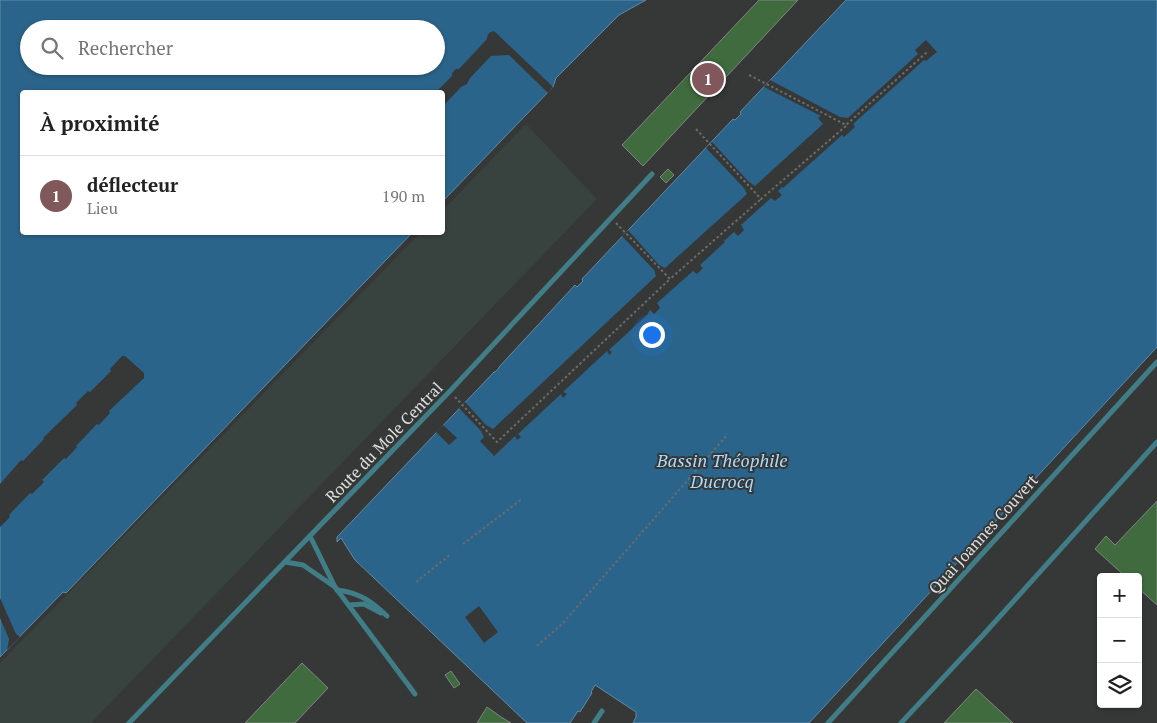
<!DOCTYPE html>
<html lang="fr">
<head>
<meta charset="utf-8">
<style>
  :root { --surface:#fff; --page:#f2f2f2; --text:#222; --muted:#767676; --line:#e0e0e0; --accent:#80585c }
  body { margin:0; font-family:"PT Serif",serif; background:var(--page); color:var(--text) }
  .controls { position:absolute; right:15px; bottom:15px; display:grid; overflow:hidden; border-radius:5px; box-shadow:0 1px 4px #0004 }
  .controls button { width:45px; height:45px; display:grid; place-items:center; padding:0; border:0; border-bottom:1px solid var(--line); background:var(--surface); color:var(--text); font:25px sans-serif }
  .you { position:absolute; left:651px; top:334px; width:18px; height:18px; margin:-12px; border:4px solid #fff; border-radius:50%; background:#1a73e8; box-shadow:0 0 0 8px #1a73e833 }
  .badge { display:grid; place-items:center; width:32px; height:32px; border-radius:50%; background:var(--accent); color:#fff; font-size:16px; font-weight:700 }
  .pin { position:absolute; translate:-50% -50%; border:2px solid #fff; box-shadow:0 1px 5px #0006 }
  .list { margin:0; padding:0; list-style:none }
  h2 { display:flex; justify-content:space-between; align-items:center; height:65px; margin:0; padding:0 20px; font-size:21px }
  h2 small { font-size:16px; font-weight:400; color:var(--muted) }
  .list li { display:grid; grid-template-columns:32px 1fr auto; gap:15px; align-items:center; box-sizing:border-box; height:80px; padding:0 20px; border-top:1px solid var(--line) }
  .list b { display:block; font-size:19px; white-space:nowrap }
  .list p { margin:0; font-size:16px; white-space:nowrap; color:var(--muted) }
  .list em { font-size:16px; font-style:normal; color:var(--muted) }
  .icon { flex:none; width:28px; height:28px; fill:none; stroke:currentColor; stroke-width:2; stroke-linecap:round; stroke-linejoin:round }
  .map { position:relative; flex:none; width:1157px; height:723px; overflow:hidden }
  .search { position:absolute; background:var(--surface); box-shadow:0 1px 4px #0004; left:20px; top:20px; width:425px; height:55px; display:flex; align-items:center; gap:12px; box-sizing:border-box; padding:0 18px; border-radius:28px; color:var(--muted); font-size:19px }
  .panel { position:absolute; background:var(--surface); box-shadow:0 1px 4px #0004; left:20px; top:90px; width:425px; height:145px; border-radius:5px }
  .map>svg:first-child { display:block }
  .built { fill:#38423f }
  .water { fill:#2b648a; stroke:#6189a4; fill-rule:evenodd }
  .pier { fill:#353837 }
  .building { fill:#3f6b3e; stroke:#828481 }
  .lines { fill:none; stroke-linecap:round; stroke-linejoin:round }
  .path { stroke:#696c6b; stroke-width:2; stroke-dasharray:2.5 2.5; stroke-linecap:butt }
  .service { stroke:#407d87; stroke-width:5 }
  .labels { text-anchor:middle; stroke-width:4; stroke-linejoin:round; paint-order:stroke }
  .street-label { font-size:16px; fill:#dee0e0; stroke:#353837 }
  .water-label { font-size:18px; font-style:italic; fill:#acdbfe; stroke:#353837 }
</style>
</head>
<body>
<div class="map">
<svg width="1157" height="723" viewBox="0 0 1157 723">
  <rect width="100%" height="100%" fill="#353837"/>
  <polygon class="built" points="526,124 597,199 91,723 0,723 0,663 420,233 442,232 443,210"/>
  <g class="water">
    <path d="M0 0H646L619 15 556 78 553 87 443 201 442 92H22V232L412 233 66 593 63 592 0 657ZM29 29H436V66H29Z"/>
    <polygon points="846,0 1157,0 1157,347 809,723 633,723 636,717 636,712 595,685 591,692 592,693 580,712 578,711 570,723 527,723 355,560 341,538 337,542 337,537 494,372 495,372 499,368 499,367 575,285 577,287 583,281 582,279 733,119 735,120 741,114 740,112"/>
  </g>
  <g class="pier">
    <polygon points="494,31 553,87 548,93 509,55 491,56 470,78 467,84 461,87 443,106 442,92 436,92 452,76 452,73 456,69 459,69 487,39 487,37 489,33"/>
    <polygon points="926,40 937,52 926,61 924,60 853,124 855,127 844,137 842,135 783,188 782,187 778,191 782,195 775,201 771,198 741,225 744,230 738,236 734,232 724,241 725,242 700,265 703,268 697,274 693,271 657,303 660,308 654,314 650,310 647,315 609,350 612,352 609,355 607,351 563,392 567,394 563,398 561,394 518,434 521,437 517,440 515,436 494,456 480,441 484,437 481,431 459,408 465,402 486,425 493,429 656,276 654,270 622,236 628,230 659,265 665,268 747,194 744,188 706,148 712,142 749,182 755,186 823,124 818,118 821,116 764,87 770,80 840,117 848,118 918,54 915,50"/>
    <polygon points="122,356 125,356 144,373 144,378 109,411 110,413 99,425 97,424 76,446 77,447 66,459 64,458 42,480 44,482 32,494 30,493 9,515 10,517 0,527 0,484 21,460 23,461 44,439 43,438 77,405 76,403 88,391 90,392 111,371 110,369"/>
    <polygon points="443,425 457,438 449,445 436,432"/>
    <polygon points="0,598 16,634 20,637 7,650 9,639 0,618"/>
    <polygon points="479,606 498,632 484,643 465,617"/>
  </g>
  <g class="building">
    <polygon points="759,0 798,0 643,166 622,145"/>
    <polygon points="668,169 674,175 666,183 660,177"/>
    <polygon points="1157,501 1157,605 1138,588 1138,577 1126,577 1095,549 1106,536 1115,545"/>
    <polygon points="302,663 328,688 295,723 245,723"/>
    <polygon points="451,671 460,684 454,688 445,675"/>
    <polygon points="976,689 1013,723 944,723"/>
    <polygon points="487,707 501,717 511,723 477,723"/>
  </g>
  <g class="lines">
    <g class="path">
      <polyline points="749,75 846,125 927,52"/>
      <polyline points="696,129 761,199 846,126"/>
      <polyline points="616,223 670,279 760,200"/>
      <polyline points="455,397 497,442 670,279"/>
      <polyline points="463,544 522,499"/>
      <polyline points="416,582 450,555"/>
      <polyline points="537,646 562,624 728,434"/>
    </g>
    <g class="service">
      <polyline points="310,536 335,587 415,694"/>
      <polyline points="285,562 303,565 335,587"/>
      <path d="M337 590C360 593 371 601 387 616"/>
      <polyline points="349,605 364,604 381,613"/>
      <polyline points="129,723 450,391 652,174"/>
      <polyline points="594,723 602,711"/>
      <polyline points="828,723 1157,362"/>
      <polyline points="901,723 984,634 1157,442"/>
    </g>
  </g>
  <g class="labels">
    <g class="street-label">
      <text transform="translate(384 442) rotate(-46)" y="6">Route du Mole Central</text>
      <text transform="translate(983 534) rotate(-48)" y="6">Quai Joannes Couvert</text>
    </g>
    <g class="water-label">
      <text x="722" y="467">Bassin Théophile<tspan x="722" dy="21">Ducrocq</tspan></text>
    </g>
  </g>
</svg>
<div class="controls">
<button>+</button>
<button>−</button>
<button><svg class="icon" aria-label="layers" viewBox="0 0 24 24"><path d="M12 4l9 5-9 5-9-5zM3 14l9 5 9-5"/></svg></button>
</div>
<div class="you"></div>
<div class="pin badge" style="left:708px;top:79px">1</div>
<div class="search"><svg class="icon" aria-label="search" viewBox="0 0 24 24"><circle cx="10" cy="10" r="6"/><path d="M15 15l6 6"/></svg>Rechercher</div>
<section class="panel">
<h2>À proximité<small></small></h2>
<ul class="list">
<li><span class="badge">1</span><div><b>déflecteur</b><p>Lieu</p></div><em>190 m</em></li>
</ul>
</section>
</div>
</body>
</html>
